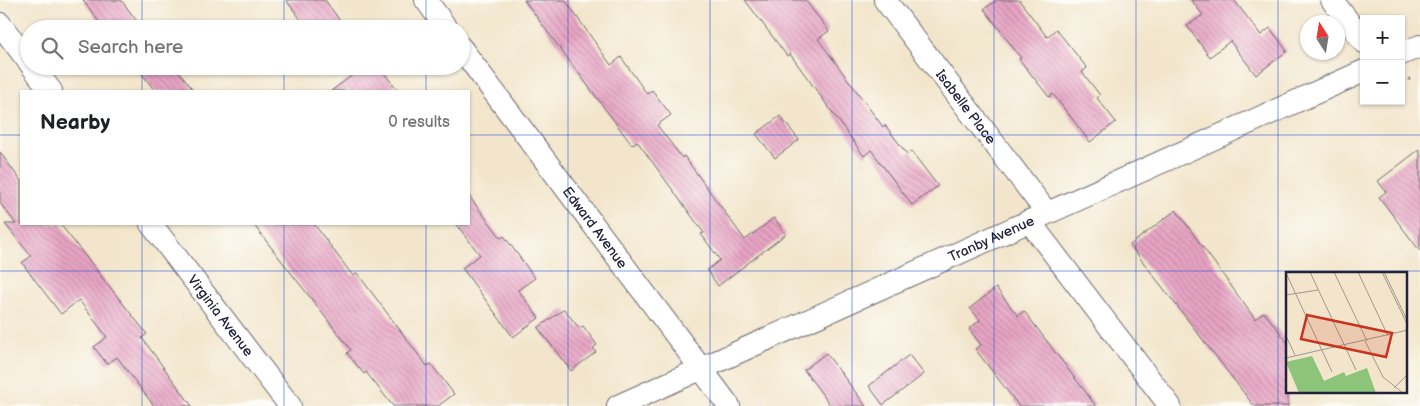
<!DOCTYPE html>
<html lang="en">
<head>
<meta charset="utf-8">
<style>
  :root { --surface:#fff; --page:#f6f6f6; --text:#202124; --muted:#757577; --line:#e0e0e0 }
  body { margin:0; font-family:"Balsamiq Sans",sans-serif; background:var(--page); color:var(--text) }
  .controls { position:absolute; right:15px; top:15px; display:grid; overflow:hidden; border-radius:0px; box-shadow:0 1px 4px #0004 }
  .controls button { width:45px; height:45px; display:grid; place-items:center; padding:0; border:0; border-bottom:1px solid var(--line); background:var(--surface); color:var(--text); font:25px sans-serif }
  .compass { position:absolute; left:1300px; top:15px; width:45px; height:45px; border-radius:50%; background:var(--surface); box-shadow:0 1px 4px #0004; rotate:348deg }
  .list { margin:0; padding:0; list-style:none }
  h2 { display:flex; justify-content:space-between; align-items:center; height:65px; margin:0; padding:0 20px; font-size:21px }
  h2 small { font-size:16px; font-weight:400; color:var(--muted) }
  .icon { flex:none; width:28px; height:28px; fill:none; stroke:currentColor; stroke-width:2; stroke-linecap:round; stroke-linejoin:round }
  .map { position:relative; flex:none; width:1420px; height:406px; overflow:hidden }
  .search { position:absolute; background:var(--surface); box-shadow:0 1px 4px #0004; left:20px; top:20px; width:450px; height:55px; display:flex; align-items:center; gap:12px; box-sizing:border-box; padding:0 18px; border-radius:28px; color:var(--muted); font-size:19px }
  .panel { position:absolute; background:var(--surface); box-shadow:0 1px 4px #0004; left:20px; top:90px; width:450px; height:135px; border-radius:0px }
  .map>svg:first-child { display:block }
  .building { fill:url(#building-back-hatch) }
  .lines { fill:none; stroke-linecap:round; stroke-linejoin:round }
  .minor-casing { stroke:#6b666d; stroke-width:24 }
  .path { stroke:#6b666d; stroke-width:3; stroke-dasharray:4 4; stroke-linecap:butt }
  .minor { stroke:#fff; stroke-width:22 }
  .grid { fill:none; stroke:#1d4ed8; stroke-width:1; stroke-opacity:0.55 }
  .labels { text-anchor:middle; stroke-width:5; stroke-linejoin:round; paint-order:stroke }
  .street-label { font-size:14px; fill:#22223b; stroke:#fdfcf7 }
  .inset-road { fill:none; stroke:#9f9791; stroke-width:1 }
  .view { fill:#c8321e; fill-opacity:0.15; stroke:#c8321e; stroke-width:2.5 }
  .inset-edge { fill:none; stroke:#22223b; stroke-width:2.5 }
</style>
</head>
<body>
<div class="map">
<svg width="1420" height="406" viewBox="0 0 1420 406">
  <defs>
    <pattern id="building-back-hatch" width="6" height="6" patternUnits="userSpaceOnUse" patternTransform="scale(1.25)"><rect width="6" height="6" fill="#e8a4c4"/><path d="M-1 5l2 2M0 0l6 6M5-1l2 2" fill="none" stroke="#bc85a0"/></pattern>
  </defs>
  <rect width="100%" height="100%" fill="#fdfcf7"/>
  <filter id="ink" filterUnits="userSpaceOnUse"><feTurbulence type="fractalNoise" baseFrequency=".02" numOctaves="2"/><feDisplacementMap in="SourceGraphic" scale="10" xChannelSelector="R" yChannelSelector="G"/><feConvolveMatrix kernelMatrix="1 2 1 2 8 2 1 2 1" color-interpolation-filters="sRGB"/></filter>
  <filter id="wash" filterUnits="userSpaceOnUse"><feTurbulence type="fractalNoise" baseFrequency=".0096" numOctaves="4" result="noise"/><feDisplacementMap in="SourceGraphic" scale="20" xChannelSelector="R" yChannelSelector="G"/><feGaussianBlur stdDeviation="1.12" result="paint"/><feColorMatrix in="noise" values="0 0 0 0 0 0 0 0 0 0 0 0 0 0 0 0 0 1.4 0 .05"/><feComposite in="paint" operator="in"/></filter>
  <g filter="url(#wash)">
    <rect width="100%" height="100%" fill="#f2e5cb"/>
    <g id="blocks">
      <g class="building">
        <polygon points="83,0 121,0 143,29 104,29"/>
        <polygon points="286,0 325,0 346,29 308,29"/>
        <polygon points="524,0 565,0 611,65 621,57 647,94 652,90 671,115 657,125 682,158 684,156 745,240 774,218 786,234 718,286 707,270 720,260 701,234 704,233 637,141 632,145"/>
        <polygon points="745,0 805,0 829,31 818,39 883,127 885,125 907,154 911,151 938,186 912,205 871,150 864,156 790,54 787,56"/>
        <polygon points="997,0 1019,0 1047,37 1056,29 1087,68 1082,72 1100,95 1097,98 1116,122 1090,142 1053,94 1049,97 1019,59 1021,58 984,9"/>
        <polygon points="1191,0 1234,0 1261,35 1270,28 1287,51 1256,75 1230,41 1210,57 1187,26 1203,15"/>
        <polygon points="136,66 175,66 194,91 155,91"/>
        <polygon points="365,66 379,66 398,91 331,91"/>
        <polygon points="780,116 799,140 775,158 756,134"/>
        <polygon points="1420,149 1420,251 1379,197 1386,192 1378,181"/>
        <polygon points="0,152 21,181 21,224 60,224 147,334 142,338 192,406 154,406 117,357 107,364 94,347 107,337 79,300 61,314 22,263 31,256 5,224 16,224 0,203"/>
        <polygon points="469,196 501,238 504,236 535,278 518,290 539,318 513,337 462,268 480,255 456,224 469,224"/>
        <polygon points="1176,210 1255,319 1264,312 1288,343 1288,406 1254,406 1130,245"/>
        <polygon points="253,224 314,224 353,276 357,273 427,366 431,364 454,394 438,406 393,406 366,372 364,374 347,353 351,350"/>
        <polygon points="996,288 1018,316 1024,311 1096,406 1019,406 975,349 981,345 969,329 980,320 970,308"/>
        <polygon points="564,309 579,328 583,326 597,345 593,348 596,352 571,371 538,328"/>
        <polygon points="826,353 866,406 831,406 804,370"/>
        <polygon points="909,355 924,374 883,405 869,386"/>
      </g>
    </g>
  </g>
  <g filter="url(#ink)">
    <use href="#blocks" fill-opacity="0" stroke="#6b666d" stroke-width="1"/>
    <g class="lines">
      <defs>
        <g id="minor">
          <polyline points="426,0 447,29"/>
          <path id="s1" d="M885 0 1047 213"/>
          <polyline points="1332,0 1364,42"/>
          <polyline points="0,24 29,62"/>
          <path id="s2" d="M461 48 729 406"/>
          <polyline points="1401,54 1420,46"/>
          <polyline points="32,66 51,91"/>
          <polyline points="1029,221 1170,406"/>
          <path id="s3" d="M151 224 290 406"/>
          <path id="s4" d="M618 406 1364 71"/>
        </g>
      </defs>
      <use href="#minor" class="minor-casing"/>
      <polyline class="path" points="1401,82 1410,79"/>
      <use href="#minor" class="minor"/>
    </g>
  </g>
  <path class="grid" d="M142 0V29M284 0V29M426 0V29M568 0V406M710 0V406M852 0V406M994 0V406M1136 0V406M1278 0V406M142 66V91M284 66V91M426 66V91M0 135H21M469 135H1420M142 224V406M284 224V406M426 224V406M0 271H1420"/>
  <g class="labels">
    <g class="street-label">
      <text dy="5" stroke="none"><textPath href="#s1" startOffset="134">Isabelle Place</textPath></text>
      <text dy="5" stroke="none"><textPath href="#s2" startOffset="224">Edward Avenue</textPath></text>
      <text dy="5" stroke="none"><textPath href="#s4" startOffset="409">Tranby Avenue</textPath></text>
      <text dy="5" stroke="none"><textPath href="#s3" startOffset="115">Virginia Avenue</textPath></text>
    </g>
  </g>
  <g transform="translate(1286 272)">
    <rect width="121" height="121" fill="#f2e5cb"/>
    <path d="M26 84 38 109 58 100 60 104 81 96 90 121H13L0 90Z" fill="#8cc579"/>
    <path class="inset-road" d="M24 0 70 98M48 0 81 69M72 0 102 64M96 0 122 54M98 0 122 50M0 1 46 100M0 23 32 18M0 64 9 83M79 69 97 105 117 121M0 86 122 58M108 116 122 102"/>
    <path class="view" d="M21 43 106 61 100 85 15 67Z"/>
    <rect width="121" height="121" class="inset-edge"/>
  </g>
</svg>
<div class="controls">
<button>+</button>
<button>−</button>
</div>
<svg class="compass" viewBox="-18 -18 36 36"><path d="M0-13l5 13h-10z" fill="#e53935"/><path d="M0 13l5-13h-10z" fill="#757577"/></svg>
<div class="search"><svg class="icon" aria-label="search" viewBox="0 0 24 24"><circle cx="10" cy="10" r="6"/><path d="M15 15l6 6"/></svg>Search here</div>
<section class="panel">
<h2>Nearby<small>0 results</small></h2>
<ul class="list">
</ul>
</section>
</div>
</body>
</html>
